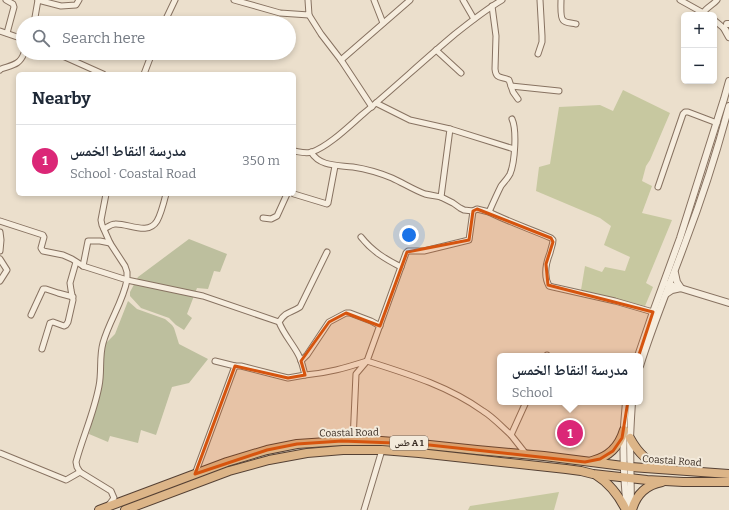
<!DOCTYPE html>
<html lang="en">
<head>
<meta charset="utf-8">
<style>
  :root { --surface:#fff; --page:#f6f6f7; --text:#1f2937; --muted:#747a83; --line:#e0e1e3; --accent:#db2777 }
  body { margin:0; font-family:Bitter,"Noto Naskh Arabic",serif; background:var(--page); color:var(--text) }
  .controls { position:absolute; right:12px; top:12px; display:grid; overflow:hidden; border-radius:6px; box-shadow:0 2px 6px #0003 }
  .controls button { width:36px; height:36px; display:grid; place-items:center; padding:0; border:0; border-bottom:1px solid var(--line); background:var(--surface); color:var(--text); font:20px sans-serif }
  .you { position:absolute; left:409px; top:235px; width:14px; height:14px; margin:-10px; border:3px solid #fff; border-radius:50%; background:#1a73e8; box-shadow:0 0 0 6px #1a73e833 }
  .badge { display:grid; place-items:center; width:26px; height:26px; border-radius:50%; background:var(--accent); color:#fff; font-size:13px; font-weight:700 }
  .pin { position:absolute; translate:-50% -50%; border:2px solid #fff; box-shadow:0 1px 4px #0006 }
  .popup { position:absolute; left:497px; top:353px; width:146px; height:52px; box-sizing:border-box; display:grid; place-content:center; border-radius:6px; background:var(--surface); filter:drop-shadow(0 1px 3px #0005); font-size:13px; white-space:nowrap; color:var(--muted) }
  .popup b { font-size:15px; color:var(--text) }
  .popup::after { content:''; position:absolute; left:50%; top:100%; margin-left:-8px; border:8px solid transparent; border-top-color:var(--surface) }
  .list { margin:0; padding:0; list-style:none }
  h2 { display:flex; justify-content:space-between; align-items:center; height:52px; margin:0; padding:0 16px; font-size:17px }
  h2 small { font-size:13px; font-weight:400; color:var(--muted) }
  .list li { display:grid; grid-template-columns:26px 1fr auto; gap:12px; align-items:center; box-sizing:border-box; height:72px; padding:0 16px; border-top:1px solid var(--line) }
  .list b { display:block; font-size:15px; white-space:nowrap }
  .list p { margin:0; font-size:13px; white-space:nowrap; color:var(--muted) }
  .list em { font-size:13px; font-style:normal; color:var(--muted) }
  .icon { flex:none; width:22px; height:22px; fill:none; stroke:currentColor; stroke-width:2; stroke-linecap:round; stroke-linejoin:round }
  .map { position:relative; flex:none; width:729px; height:510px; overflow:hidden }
  .search { position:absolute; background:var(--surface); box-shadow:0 2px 6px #0003; left:16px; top:16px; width:280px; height:44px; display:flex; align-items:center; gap:10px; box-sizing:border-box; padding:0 14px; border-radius:22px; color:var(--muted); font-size:15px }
  .panel { position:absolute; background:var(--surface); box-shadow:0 2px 6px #0003; left:16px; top:72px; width:280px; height:124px; border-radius:6px }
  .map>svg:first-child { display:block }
  .green { fill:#c7c8a0 }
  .cemetery { fill:#bdbf9e }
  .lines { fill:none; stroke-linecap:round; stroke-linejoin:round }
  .minor-casing { stroke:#877261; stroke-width:7 }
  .tertiary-casing { stroke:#877261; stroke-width:8 }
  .trunk-casing { stroke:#554134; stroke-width:10 }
  .minor { stroke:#f6edde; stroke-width:5 }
  .tertiary { stroke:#f6edde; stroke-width:6 }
  .trunk { stroke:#dcb588; stroke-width:8 }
  .marked { fill:#d6540e; fill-opacity:0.2; stroke:#d6540e; stroke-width:3; stroke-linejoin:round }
  .labels { text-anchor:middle; stroke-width:4; stroke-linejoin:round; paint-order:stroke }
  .shield { fill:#f3eadb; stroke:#71655a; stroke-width:1 }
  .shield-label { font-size:9px; font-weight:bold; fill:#392c23 }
  .street-label { font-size:10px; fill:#392c23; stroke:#f3eadb }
</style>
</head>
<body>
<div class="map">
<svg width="729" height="510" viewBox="0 0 729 510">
  <rect width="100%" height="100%" fill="#ebdfcc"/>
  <g class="green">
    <polygon points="623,90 670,113 650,160 646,166 642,181 652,186 642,213 672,220 646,283 653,287 645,306 581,290 585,266 602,272 605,267 625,271 630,257 604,245 611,226 600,218 536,191 539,167 550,164 559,107 600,105 613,111"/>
    <polygon points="559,492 554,510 468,510 470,506"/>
  </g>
  <g class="cemetery">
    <polygon points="189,239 227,254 220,272 214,271 208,289 197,288 187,314 192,318 184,330 176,325 169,318 141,308 130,296 130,292 138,277"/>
    <polygon points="128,301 137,309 165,319 172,325 174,328 179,344 208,359 189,383 172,387 156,435 141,430 138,443 110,436 108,442 89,434 100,382 104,345 115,334"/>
  </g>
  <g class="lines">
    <defs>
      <g id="minor">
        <polyline points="6,0 13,4 14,7 7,33"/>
        <polyline points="38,0 61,6 76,5 79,0"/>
        <polyline points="234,0 280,13 309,15 308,0"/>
        <polyline points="374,0 383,23"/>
        <polyline points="463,0 474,19"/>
        <path d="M561 0C561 4 560 17 563 20 565 23 572 23 576 24"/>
        <polyline points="680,0 707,15"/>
        <path d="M492 6 496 36 495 69C496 80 502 76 509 80L513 92 518 99"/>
        <path d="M703 13C707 7 713 5 717 0"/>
        <polyline points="309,15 321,34 341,60 372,107"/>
        <polyline points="714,20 726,30"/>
        <polyline points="34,23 38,0"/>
        <polyline points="164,23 175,0"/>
        <polyline points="0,31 23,39"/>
        <polyline points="436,50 461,73"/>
        <polyline points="56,53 103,74"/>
        <polyline points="538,54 542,42 542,36 540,0"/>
        <polyline points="341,60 410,0"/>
        <path d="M0 70 1 69C12 65 20 65 24 53"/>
        <polyline points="144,74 152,53"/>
        <polyline points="511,86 559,91"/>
        <polyline points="450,129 514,149"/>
        <path d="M294 151C300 152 306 154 312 152 329 146 349 126 363 114 394 88 424 60 455 34 470 22 485 10 502 0"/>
        <path d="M311 152C320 167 338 165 353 167 366 169 380 173 392 178 403 183 414 190 425 194 430 195 436 196 441 197L450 129 410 120 376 103"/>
        <polyline points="658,187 683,114 685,112 688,112 717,123"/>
        <polyline points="106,194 101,220 102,225 110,243 125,266 127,272 127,280 203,296 279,322"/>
        <polyline points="294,194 327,204 328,203 335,166"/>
        <path d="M441 197 453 203 460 208 464 210 473 211 477 209 489 212C493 203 497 194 501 186 504 182 508 178 510 174 515 162 517 130 512 119"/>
        <path d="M473 211 469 240 424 251H408L406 253 367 361C408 374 448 386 483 411 493 417 502 427 511 435"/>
        <path d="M489 212C509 222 530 229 551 238L553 240C553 244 551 248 550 253 546 263 543 275 549 286L553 287 615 301 653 312"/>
        <polyline points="263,218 271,219 277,216 287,194"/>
        <path d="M0 221 43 235 44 237 41 248 43 251 63 255 72 259 83 266 127 280C123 302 109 321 103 343 99 357 102 372 99 386 94 413 83 436 76 462L77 467 80 472 111 491 114 498 108 506"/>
        <path d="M104 229C108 227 111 224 115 224 128 223 148 236 157 221 161 214 164 202 166 194"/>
        <polyline points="0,232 1,240 0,251"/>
        <path d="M361 237C372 251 385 259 401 267"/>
        <polyline points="0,259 7,270 0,281"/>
        <polyline points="83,266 88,241 100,241 110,243"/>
        <polyline points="31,315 43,289 46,289 58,293 73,297"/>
        <polyline points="42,349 50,323 53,322 64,326 66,325 68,322 73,300 71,290 70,283 76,262"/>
        <polyline points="547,356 547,355"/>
        <polyline points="301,361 307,355 329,322 346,313 350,313 371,321 380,326"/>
        <path d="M235 366H241L288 378 305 375C303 368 302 361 298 354 292 343 283 333 279 322 286 311 291 313 300 307L327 252"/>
        <path d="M305 375C328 373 345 368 367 361L356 374 353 441"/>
        <polyline points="526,402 511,435 526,454"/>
        <polyline points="0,453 66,480 80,472"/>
        <polyline points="195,474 235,366 215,361"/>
        <polyline points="364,510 382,450"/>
      </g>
      <g id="tertiary">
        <polyline points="727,24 729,24"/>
        <polyline points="724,28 729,37"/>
        <polyline points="667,284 729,303"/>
        <polyline points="666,294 672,290 681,288 677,282 675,273"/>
        <polyline points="638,356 653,312 680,238 724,99 729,81"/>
        <path d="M640 366C653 324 670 284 685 243 702 198 717 152 729 106"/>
        <path d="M626 402C622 437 623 473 627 508"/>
        <polyline points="631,508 630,438 631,418 632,402"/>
      </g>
      <g id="trunk">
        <path d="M630 438C637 451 648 463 663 468"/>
        <path d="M592 461C609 457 619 447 624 430"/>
        <path d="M596 475C609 483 619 496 626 510"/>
        <polyline points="99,510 227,462 267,450 297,444 342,441 381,441 420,444 477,450 544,456 631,467 729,474"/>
        <polyline points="125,510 229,471 269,460 307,453 343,450 382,450 419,453 566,469 581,471 593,474 647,480 683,482 729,482"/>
        <path d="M632 510C636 495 646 485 662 482"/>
      </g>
    </defs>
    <use href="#minor" class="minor-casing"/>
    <use href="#tertiary" class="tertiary-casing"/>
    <use href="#trunk" class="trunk-casing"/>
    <use href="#minor" class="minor"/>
    <use href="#tertiary" class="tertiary"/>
    <use href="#trunk" class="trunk"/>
  </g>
  <path class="marked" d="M477 209 551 238 553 242 546 264 548 285 653 312 632 376 622 438 613 451 600 459 585 462 420 444 342 441 297 444 267 450 195 474 235 366 288 378 305 375 301 361 329 322 346 313 380 326 407 252 469 240 473 211Z"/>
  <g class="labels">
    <rect class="shield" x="390" y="436" width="38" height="14" rx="3"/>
    <g class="shield-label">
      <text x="409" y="446">طس A 1</text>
    </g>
    <g class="street-label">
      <text transform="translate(349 432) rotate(-1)" y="4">Coastal Road</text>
      <text transform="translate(672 460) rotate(4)" y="4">Coastal Road</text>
    </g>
  </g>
</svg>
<div class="controls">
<button>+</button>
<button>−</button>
</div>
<div class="you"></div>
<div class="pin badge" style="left:570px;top:433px">1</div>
<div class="popup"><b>مدرسة النقاط الخمس</b>School</div>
<div class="search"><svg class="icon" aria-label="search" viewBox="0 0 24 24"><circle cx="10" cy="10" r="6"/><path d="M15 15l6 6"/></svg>Search here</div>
<section class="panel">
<h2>Nearby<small></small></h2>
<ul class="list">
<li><span class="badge">1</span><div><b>مدرسة النقاط الخمس</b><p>School · Coastal Road</p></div><em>350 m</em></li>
</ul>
</section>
</div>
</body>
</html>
